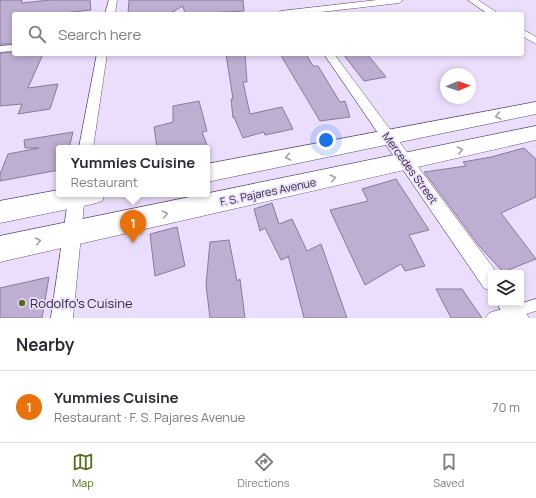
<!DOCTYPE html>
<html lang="en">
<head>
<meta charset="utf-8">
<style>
  :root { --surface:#fff; --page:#f7f7f7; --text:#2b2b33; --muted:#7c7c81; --line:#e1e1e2; --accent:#566d1e }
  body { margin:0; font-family:Manrope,sans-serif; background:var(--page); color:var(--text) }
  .controls { position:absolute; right:12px; bottom:12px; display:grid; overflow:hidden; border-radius:4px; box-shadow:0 2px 6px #0003 }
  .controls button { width:36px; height:36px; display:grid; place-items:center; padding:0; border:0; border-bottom:1px solid var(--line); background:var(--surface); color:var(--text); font:20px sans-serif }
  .compass { position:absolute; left:440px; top:68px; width:36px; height:36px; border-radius:50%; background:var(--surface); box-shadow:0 2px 6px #0003; rotate:88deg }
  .you { position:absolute; left:326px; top:140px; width:14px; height:14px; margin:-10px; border:3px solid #fff; border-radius:50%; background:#1a73e8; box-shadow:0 0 0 6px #1a73e833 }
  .badge { display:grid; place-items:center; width:26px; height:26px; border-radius:50%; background:var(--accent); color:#fff; font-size:13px; font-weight:700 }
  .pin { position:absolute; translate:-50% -33px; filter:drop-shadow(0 1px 2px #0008) }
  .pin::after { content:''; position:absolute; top:21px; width:14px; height:12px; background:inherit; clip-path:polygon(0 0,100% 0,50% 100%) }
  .popup { position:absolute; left:56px; top:145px; width:154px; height:52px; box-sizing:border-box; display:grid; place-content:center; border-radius:4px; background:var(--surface); filter:drop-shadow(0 1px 3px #0005); font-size:13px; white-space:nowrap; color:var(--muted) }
  .popup b { font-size:15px; color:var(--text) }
  .popup::after { content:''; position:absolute; left:50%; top:100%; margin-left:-8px; border:8px solid transparent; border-top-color:var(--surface) }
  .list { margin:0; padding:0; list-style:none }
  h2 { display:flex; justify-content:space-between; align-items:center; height:52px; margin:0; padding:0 16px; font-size:17px }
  h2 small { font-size:13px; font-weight:400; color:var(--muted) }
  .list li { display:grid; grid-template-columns:26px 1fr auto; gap:12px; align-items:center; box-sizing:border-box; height:72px; padding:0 16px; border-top:1px solid var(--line) }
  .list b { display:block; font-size:15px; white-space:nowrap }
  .list p { margin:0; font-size:13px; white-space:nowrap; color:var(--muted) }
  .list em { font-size:13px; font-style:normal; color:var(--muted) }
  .icon { flex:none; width:22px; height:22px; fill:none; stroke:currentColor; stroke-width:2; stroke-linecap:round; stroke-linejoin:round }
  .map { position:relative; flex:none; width:536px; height:318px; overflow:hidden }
  .search { position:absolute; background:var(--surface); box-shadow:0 2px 6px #0003; left:12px; right:12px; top:12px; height:44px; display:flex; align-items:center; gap:10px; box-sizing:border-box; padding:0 14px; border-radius:4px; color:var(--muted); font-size:15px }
  .sheet { height:124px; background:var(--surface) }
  nav { display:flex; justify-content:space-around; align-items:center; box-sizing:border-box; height:56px; border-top:1px solid var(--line); background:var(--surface); font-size:11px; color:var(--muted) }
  nav a { display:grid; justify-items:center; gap:2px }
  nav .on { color:var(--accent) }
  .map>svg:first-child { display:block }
  .building { fill:#bdaed2; stroke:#897a9c }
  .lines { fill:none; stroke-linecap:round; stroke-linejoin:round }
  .service-casing { stroke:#625474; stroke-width:1 }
  .minor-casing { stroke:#625474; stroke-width:1 }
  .secondary-casing { stroke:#625474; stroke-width:1 }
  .service { fill:#fff; fill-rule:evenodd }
  .minor { fill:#fff; fill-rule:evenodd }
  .secondary { fill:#fff; fill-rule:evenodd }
  .oneway { stroke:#a29fa5 }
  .poi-dot { fill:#566d1e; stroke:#ebdefc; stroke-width:1.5 }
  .labels { text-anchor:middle; stroke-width:3.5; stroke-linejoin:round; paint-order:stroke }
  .street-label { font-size:11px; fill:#302a38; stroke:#ebdefc }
  .near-poi-label { font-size:13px; fill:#302a38; stroke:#ebdefc; text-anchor:start }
</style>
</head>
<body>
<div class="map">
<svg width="536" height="318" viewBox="0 0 536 318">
  <rect width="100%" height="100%" fill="#ebdefc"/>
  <g class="building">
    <polygon points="0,0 22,0 21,3 50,0 90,0 91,10 54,14 14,14 14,44 0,44"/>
    <polygon points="129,0 243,0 244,11 185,14 183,6 169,14 128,14"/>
    <polygon points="14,52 14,54 43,54 28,88 58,84 50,109 18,114 22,104 0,106 0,53"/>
    <polygon points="226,54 245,54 247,82 243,82 250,114 282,107 293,129 265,135 264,132 243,138 234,117 233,118 231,99 233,99"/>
    <polygon points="280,54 306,54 313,66 318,66 340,102 345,101 350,117 320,121"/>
    <polygon points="343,54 367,54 386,77 364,81"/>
    <polygon points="199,101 207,131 202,132 208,148 157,148 154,127 173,122 173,106"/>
    <polygon points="73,132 69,148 59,148 59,170 0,181 0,174 8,154 39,148 25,148 24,140"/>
    <polygon points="524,148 536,159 536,197 501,213 536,259 503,272 480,247 424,172 466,166 463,162 491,157"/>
    <polygon points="396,179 429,230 409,235 425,266 405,271 401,264 365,285 330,210 368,201 362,189"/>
    <polygon points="272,203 279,224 292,219 307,251 321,244 347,318 304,318 288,255 288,257 281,260 265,228 260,231 254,209"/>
    <polygon points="177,227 185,266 155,276 150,234"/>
    <polygon points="229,240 237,281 240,279 245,318 210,318 206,285 210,242"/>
    <polygon points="49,277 42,318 0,318 0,288"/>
    <polygon points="436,289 462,289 482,318 451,318"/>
  </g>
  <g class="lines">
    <defs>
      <polygon id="service" points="536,299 536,311 511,318 486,318 488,314 492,312"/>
      <g id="minor">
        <polygon points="109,0 117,0 115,14 105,14"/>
        <polygon points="377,0 403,0 399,3 304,14 276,14 281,11"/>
        <polygon points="468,0 478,0 499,14 488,14"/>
        <polygon points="522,29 536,37 536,44 522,36"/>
        <polygon points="14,45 14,51 0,52 0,46"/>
        <polygon points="97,54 107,54 93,148 79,148"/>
        <polygon points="324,54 334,54 497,273 491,273 491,291 484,288"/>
        <polygon points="69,194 85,194 73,318 51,318"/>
        <polygon points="497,303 520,303 529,318 505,318"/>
      </g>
      <g id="secondary">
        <polygon points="536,102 536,114 207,182 207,164"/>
        <polygon points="536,126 536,140 0,262 0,236"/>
        <polygon points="59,190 59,194 105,194 102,201 93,204 0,223 0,201"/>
      </g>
    </defs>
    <use href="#service" class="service-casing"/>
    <use href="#minor" class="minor-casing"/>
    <use href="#secondary" class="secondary-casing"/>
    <use href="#service" class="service"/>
    <use href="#minor" class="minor"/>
    <use href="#secondary" class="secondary"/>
  </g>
  <defs><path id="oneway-chevron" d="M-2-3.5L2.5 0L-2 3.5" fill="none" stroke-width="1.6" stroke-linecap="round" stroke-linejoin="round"/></defs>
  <g class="oneway">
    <use href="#oneway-chevron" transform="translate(498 116) rotate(168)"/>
    <use href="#oneway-chevron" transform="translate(460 150) rotate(-12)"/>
    <use href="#oneway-chevron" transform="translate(288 157) rotate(169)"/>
    <use href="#oneway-chevron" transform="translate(333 178) rotate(-12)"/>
    <use href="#oneway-chevron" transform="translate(165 214) rotate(-12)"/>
    <use href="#oneway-chevron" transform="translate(38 241) rotate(-12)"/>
  </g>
  <circle class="poi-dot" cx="22" cy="303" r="4"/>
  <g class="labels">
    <g class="street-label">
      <text transform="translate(410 168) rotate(54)" y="4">Mercedes Street</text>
      <text transform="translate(268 192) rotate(-12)" y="4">F. S. Pajares Avenue</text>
    </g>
    <g class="near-poi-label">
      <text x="30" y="308">Rodolfo's Cuisine</text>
    </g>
  </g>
</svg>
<div class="controls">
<button><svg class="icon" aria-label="layers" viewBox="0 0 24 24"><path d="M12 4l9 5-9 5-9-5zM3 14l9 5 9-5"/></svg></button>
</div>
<svg class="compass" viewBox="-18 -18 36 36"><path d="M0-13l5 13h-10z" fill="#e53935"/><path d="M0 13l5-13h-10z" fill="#7c7c81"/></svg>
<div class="you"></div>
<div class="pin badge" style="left:133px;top:243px;background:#e8710a">1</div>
<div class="popup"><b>Yummies Cuisine</b>Restaurant</div>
<div class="search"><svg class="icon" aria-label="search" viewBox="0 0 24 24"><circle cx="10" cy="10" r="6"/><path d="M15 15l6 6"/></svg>Search here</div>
</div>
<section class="sheet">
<h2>Nearby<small></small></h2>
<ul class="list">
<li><span class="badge" style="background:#e8710a">1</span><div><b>Yummies Cuisine</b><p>Restaurant · F. S. Pajares Avenue</p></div><em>70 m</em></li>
</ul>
</section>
<nav>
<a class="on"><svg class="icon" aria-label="map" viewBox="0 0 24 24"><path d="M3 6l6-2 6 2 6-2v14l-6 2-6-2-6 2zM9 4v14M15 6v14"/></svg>Map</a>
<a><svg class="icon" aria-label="directions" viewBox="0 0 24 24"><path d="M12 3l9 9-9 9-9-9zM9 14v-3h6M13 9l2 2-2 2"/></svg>Directions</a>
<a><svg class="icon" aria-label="saved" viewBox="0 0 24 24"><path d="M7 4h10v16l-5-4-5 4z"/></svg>Saved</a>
</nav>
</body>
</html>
